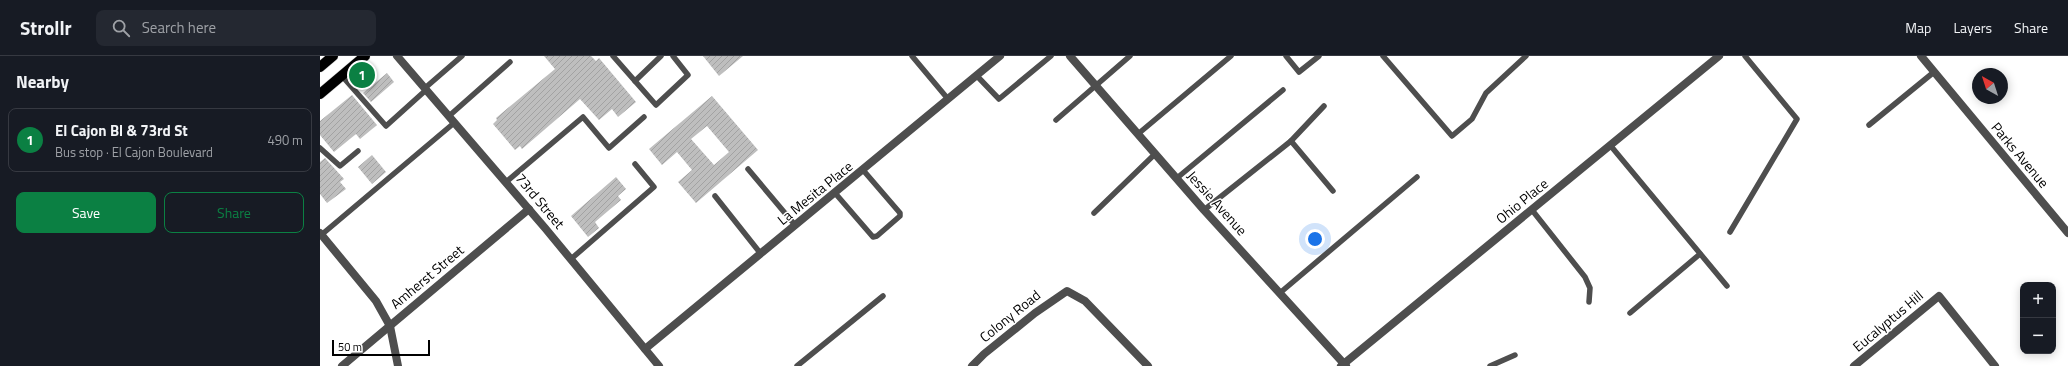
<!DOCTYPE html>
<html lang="en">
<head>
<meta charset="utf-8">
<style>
  :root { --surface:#171b24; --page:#242831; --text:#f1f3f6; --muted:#9ea1a6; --line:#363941; --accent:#0b8043 }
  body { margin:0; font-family:"Titillium Web",sans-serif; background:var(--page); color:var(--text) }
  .controls { position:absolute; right:12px; bottom:12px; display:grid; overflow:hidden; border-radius:8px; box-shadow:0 2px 10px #0003 }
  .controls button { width:36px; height:36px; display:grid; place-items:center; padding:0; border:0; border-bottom:1px solid var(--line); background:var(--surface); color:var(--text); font:20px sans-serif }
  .compass { position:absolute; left:1652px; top:12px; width:36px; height:36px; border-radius:50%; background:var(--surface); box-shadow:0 2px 10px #0003; rotate:321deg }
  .scale { position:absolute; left:12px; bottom:10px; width:98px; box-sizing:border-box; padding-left:4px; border:2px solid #000; border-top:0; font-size:11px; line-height:14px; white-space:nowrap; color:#000; -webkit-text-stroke:3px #fff; paint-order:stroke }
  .you { position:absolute; left:995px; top:183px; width:14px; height:14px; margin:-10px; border:3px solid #fff; border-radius:50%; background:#1a73e8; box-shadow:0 0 0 6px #1a73e833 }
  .badge { display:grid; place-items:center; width:26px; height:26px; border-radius:50%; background:var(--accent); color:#fff; font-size:13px; font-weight:700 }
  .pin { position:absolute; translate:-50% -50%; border:2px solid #fff; box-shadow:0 1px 4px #0006 }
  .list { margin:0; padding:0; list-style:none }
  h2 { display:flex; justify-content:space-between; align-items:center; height:52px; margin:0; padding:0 16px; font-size:17px }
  h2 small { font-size:13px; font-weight:400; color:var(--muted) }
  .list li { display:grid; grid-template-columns:26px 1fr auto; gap:12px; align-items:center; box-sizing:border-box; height:64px; margin:0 8px 8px; padding:0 8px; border:1px solid var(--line); border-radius:8px }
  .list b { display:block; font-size:15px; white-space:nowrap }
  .list p { margin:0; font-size:13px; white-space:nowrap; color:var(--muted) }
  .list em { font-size:13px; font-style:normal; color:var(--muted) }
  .actions { display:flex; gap:8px; padding:12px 16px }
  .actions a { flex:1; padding:9px 0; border:1px solid var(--accent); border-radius:8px; text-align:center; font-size:14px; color:var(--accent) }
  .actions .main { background:var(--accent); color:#fff }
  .icon { flex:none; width:22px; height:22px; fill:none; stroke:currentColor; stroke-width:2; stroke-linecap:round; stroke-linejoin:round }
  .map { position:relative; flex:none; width:1748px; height:310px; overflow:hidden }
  header { display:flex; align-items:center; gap:24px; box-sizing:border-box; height:56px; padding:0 20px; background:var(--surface); border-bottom:1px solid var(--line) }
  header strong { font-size:19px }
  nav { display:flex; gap:22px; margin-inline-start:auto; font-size:14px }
  .search { width:280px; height:36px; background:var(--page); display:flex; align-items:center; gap:10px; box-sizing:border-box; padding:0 14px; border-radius:8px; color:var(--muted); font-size:15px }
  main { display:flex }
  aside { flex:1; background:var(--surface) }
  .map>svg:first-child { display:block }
  .building { fill:url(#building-hatch); fill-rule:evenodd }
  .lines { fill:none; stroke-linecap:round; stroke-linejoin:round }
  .primary-casing { stroke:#dbdbdb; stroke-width:11 }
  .service { stroke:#4e4e4e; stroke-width:5.5 }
  .minor { stroke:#4e4e4e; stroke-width:8 }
  .tertiary { stroke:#4e4e4e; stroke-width:8 }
  .primary { stroke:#000; stroke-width:10 }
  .labels { text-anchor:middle; stroke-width:3; stroke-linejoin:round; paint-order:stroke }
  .street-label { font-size:14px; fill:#000; stroke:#fff }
</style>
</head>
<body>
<header>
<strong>Strollr</strong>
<div class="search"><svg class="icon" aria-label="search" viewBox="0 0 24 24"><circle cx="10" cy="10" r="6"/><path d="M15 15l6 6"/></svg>Search here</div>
<nav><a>Map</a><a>Layers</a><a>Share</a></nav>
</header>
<main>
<aside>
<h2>Nearby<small></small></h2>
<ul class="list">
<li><span class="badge">1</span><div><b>El Cajon Bl &amp; 73rd St</b><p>Bus stop · El Cajon Boulevard</p></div><em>490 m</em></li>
</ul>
<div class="actions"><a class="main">Save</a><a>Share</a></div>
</aside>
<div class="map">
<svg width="1748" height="310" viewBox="0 0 1748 310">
  <defs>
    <pattern id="building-hatch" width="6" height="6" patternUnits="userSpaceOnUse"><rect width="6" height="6" fill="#bebebe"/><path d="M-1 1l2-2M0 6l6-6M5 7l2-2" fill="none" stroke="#a2a2a2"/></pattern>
  </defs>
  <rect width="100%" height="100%" fill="#fff"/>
  <g class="building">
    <polygon points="224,0 271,0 276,5 279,2 316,46 298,61 292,53 279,64 260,43 202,93 200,90 195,94 173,68 177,64 176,62 235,13"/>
    <polygon points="383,0 423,0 399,20"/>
    <polygon points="67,17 74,26 51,46 43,37"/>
    <polygon points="32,39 57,69 40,83 36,78 14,96 0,79 0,65"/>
    <path d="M392 40 438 94 376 147 358 126 372 114 357 96 342 109 329 93ZM387 70 409 96 394 109 371 83Z"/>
    <polygon points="52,99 66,116 52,128 38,111"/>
    <polygon points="5,102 24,123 20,126 26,133 7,147 0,138 0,106"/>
    <polygon points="296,121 306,133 298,140 301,144 275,166 279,172 268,181 251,160"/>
  </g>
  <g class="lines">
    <defs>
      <g id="primary">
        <polyline points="0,11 13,0"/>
        <polyline points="0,38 45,0"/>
      </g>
    </defs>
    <use href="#primary" class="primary-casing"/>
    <g class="service">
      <polyline points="293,0 336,49 368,19 353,0"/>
      <polyline points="592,0 628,43"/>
      <polyline points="966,0 979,16 999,0"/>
      <polyline points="1063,0 1132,80 1152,63 1166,37 1206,0"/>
      <polyline points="22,20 66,70 106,34"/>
      <polyline points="657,20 679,43 731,0"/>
      <polyline points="315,25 341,0"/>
      <polyline points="105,32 142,0"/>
      <polyline points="129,60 190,6"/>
      <polyline points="736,64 810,0"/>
      <polyline points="1549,69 1614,16"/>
      <polyline points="818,78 911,0"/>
      <polyline points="971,85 1004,50"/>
      <polyline points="1290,89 1407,230"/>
      <polyline points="0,92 20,110 38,95"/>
      <polyline points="428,113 475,169"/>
      <polyline points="857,122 963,34"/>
      <polyline points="186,126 263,61 289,92 324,61"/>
      <polyline points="515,137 553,181 557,180 580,160 580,157 543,114"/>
      <polyline points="395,140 441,198"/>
      <polyline points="884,154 971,85 1013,135"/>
      <polyline points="1212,154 1265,221 1270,232 1269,246"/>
      <polyline points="774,157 835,98"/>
      <polyline points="1410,176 1477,63 1425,0"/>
      <polyline points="0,180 134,67"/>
      <polyline points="251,203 334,131 315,108"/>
      <polyline points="961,236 1097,121"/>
      <polyline points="1310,257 1380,198"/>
      <polyline points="477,310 563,240"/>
      <polyline points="1170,310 1195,299"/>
    </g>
    <g class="minor">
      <polyline points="77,0 225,172 339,310"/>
      <polyline points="325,293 680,0"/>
      <polyline points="22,310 209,153"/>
      <polyline points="1021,310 1399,0"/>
      <polyline points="1534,310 1619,240 1675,310"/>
    </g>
    <g class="tertiary">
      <polyline points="750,0 884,154 1026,310"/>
      <polyline points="1601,0 1748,177"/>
      <polyline points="0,177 56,245 70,270 78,310"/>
      <polyline points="652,310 664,298 715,257 747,235 765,245 828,310"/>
    </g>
    <use href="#primary" class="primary"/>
  </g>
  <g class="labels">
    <g class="street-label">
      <text transform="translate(1700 99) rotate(50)" y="5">Parks Avenue</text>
      <text transform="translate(495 137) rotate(-39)" y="5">La Mesita Place</text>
      <text transform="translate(220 145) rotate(50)" y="5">73rd Street</text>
      <text transform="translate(1202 145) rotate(-39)" y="5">Ohio Place</text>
      <text transform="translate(897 147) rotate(48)" y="5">Jessie Avenue</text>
      <text transform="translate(107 221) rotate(-40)" y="5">Amherst Street</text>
      <text transform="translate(690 260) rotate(-39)" y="5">Colony Road</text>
      <text transform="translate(1568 265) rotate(-40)" y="5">Eucalyptus Hill</text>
    </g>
  </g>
</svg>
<div class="controls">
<button>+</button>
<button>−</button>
</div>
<svg class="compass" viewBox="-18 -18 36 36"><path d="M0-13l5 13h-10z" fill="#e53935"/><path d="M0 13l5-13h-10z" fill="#9ea1a6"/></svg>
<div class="scale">50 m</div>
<div class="you"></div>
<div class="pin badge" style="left:42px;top:19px">1</div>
</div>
</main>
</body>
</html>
